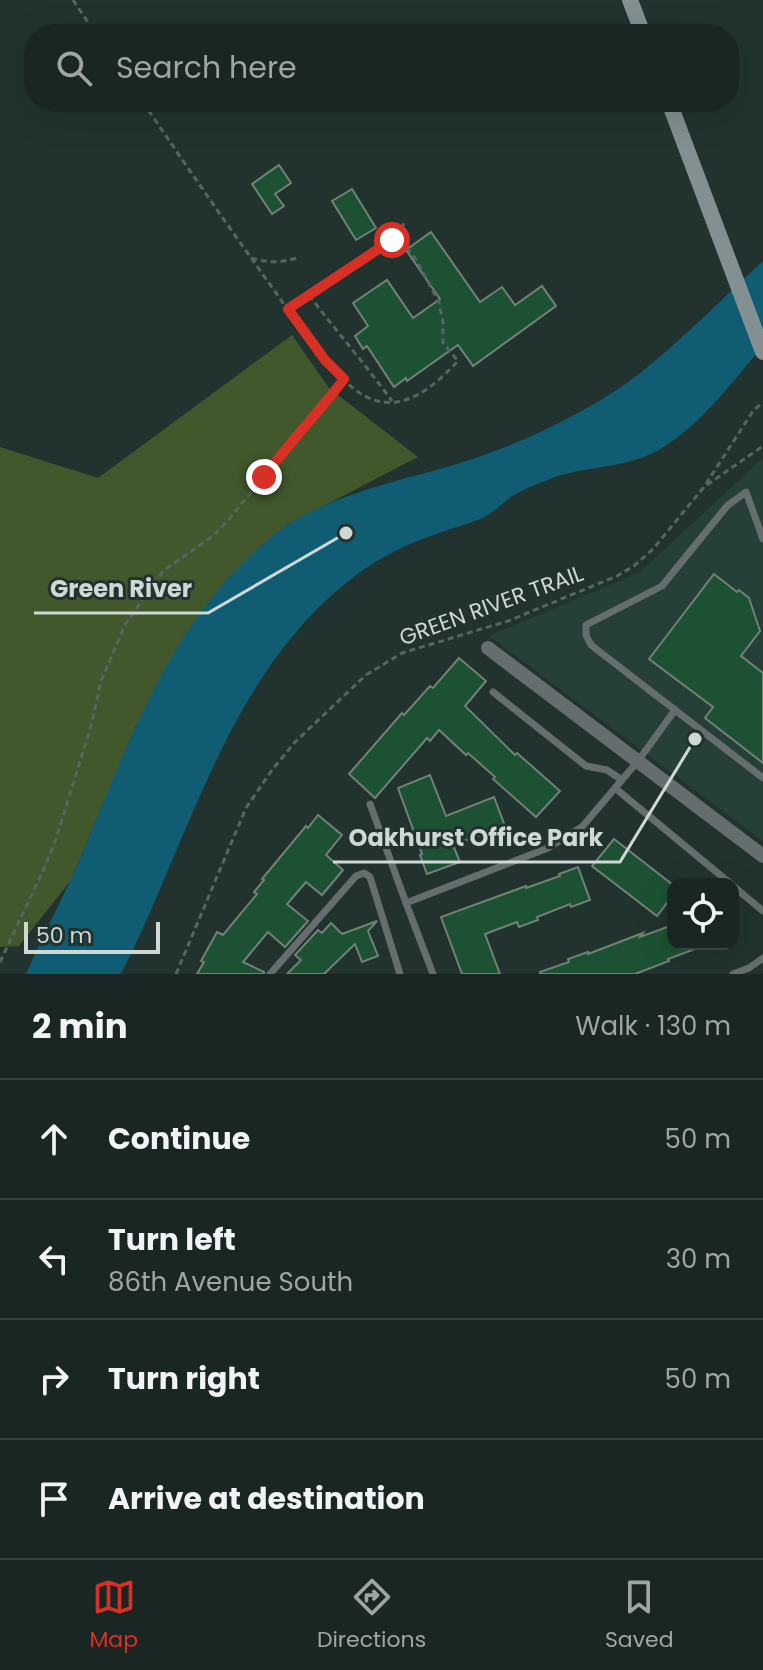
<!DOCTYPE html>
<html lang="en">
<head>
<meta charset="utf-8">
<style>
  :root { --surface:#1a2623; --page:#273230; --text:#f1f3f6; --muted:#9fa5a6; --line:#384341; --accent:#d93025 }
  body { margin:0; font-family:Poppins,sans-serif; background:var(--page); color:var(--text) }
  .controls { position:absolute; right:24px; bottom:24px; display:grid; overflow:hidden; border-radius:16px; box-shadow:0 8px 32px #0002 }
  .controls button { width:72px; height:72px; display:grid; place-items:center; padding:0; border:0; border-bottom:2px solid var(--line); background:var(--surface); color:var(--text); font:40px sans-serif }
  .scale { position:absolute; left:24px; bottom:20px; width:136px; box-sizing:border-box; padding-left:8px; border:4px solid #ced8d5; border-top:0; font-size:22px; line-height:28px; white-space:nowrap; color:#ced8d5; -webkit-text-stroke:6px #22332f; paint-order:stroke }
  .stop { position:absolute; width:24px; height:24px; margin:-18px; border:6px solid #d93025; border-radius:50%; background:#fff }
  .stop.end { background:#d93025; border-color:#fff; box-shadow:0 2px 8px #0008 }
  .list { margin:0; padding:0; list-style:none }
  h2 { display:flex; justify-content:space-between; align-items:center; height:104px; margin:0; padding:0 32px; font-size:34px }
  h2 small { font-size:26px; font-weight:400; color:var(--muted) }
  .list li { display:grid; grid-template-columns:52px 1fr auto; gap:24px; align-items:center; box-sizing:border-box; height:120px; padding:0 32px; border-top:2px solid var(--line) }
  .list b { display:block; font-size:30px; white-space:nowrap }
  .list p { margin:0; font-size:26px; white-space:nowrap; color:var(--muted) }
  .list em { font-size:26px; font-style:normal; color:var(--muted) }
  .icon { flex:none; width:44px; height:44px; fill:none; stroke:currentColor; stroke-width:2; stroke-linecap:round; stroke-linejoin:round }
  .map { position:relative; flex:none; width:763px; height:974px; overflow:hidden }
  .search { position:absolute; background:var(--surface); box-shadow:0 8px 32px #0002; left:24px; right:24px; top:24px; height:88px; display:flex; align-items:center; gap:20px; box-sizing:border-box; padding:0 28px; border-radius:32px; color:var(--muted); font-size:30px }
  .sheet { height:584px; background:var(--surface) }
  nav { display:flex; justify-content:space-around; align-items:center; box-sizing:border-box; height:112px; border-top:2px solid var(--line); background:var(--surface); font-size:22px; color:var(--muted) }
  nav a { display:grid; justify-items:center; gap:4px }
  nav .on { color:var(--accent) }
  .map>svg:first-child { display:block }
  .built { fill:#263f39 }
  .green { fill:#40582c }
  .water { fill:#105d73 }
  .building { fill:#1c5233; stroke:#728176; stroke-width:2 }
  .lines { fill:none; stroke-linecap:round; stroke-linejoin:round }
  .path { stroke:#566561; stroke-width:3; stroke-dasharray:6 4; stroke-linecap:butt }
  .lane { stroke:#656d6e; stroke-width:7 }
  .street { stroke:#656d6e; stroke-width:14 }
  .secondary { stroke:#829091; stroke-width:16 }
  .route { stroke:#d93025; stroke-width:10 }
  .labels { text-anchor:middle; stroke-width:6; stroke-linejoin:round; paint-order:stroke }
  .street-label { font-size:22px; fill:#ced8d5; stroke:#22332f }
  .leader { fill:none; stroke:#ced8d5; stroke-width:3 }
  .callout-dot { fill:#ced8d5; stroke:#22332f; stroke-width:3 }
  .callout-label { font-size:24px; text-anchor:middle; font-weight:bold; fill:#ced8d5; stroke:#22332f; stroke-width:6; stroke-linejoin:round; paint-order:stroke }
</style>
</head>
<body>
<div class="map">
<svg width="763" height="974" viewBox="0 0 763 974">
  <rect width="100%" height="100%" fill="#22332f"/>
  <polygon class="built" points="763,458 763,841 489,636 640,572"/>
  <polygon class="green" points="292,335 329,388 418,457 287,525 136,726 71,880 19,946 0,947 0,447 98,478"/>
  <path class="water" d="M763 261V346C731 383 699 428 655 452 624 468 588 466 555 477 541 483 524 488 511 497 501 504 494 513 482 518 467 525 451 528 436 534 409 543 378 558 355 576 228 672 190 839 121 974H26C43 935 63 898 80 859 128 745 170 620 269 539 315 500 379 486 436 470 470 461 506 448 538 433 579 414 622 390 656 360 693 329 727 294 763 261Z"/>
  <g class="building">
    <polygon points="279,165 291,183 275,194 284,206 272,214 252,184"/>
    <polygon points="352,189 376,228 356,240 332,201"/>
    <polygon points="431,232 480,302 502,287 515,305 542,286 556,306 473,366 458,345 407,381 406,378 394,387 367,346 363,349 355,336 368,326 353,303 387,280 413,318 440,299 406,250"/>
    <polygon points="714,574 737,592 739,590 749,598 760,631 741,656 763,673 763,763 705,718 713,707 649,659"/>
    <polygon points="459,658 486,681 465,706 515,755 517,753 560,791 536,817 493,779 495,777 468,753 466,755 439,730 430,741 427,738 375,798 349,774 402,713 404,715 430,686 433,688"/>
    <polygon points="430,775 446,816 494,797 505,826 453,845 460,862 427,874 420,855 422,854 398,788"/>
    <polygon points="318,815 342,835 326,855 343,870 322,895 306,882 287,904 308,921 285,947 268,932 243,962 264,972 264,974 197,974 204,962 201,961 217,932 223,935 257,894 254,892 264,880 262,879 306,826 308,828"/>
    <polygon points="614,839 673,885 673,895 657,916 592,866"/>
    <polygon points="578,867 590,900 571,907 570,904 537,917 538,920 519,927 517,922 485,934 500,974 462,974 441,917 526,886 526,888 560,876 559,874"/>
    <polygon points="377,921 368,931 378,956 362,962 355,944 324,974 287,974 301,960 295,955 318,930 322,933 331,923 342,934"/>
    <polygon points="673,925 673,944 703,944 703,946 668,959 669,961 635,974 540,974 540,972 569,962 568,959 588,952 588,954 643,933 640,937"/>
  </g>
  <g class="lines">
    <g class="path">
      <polyline points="73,0 96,34"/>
      <path d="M143 102C184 163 226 223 269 283 293 316 336 388 374 400 408 411 437 383 458 361L443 343V322L439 302 415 258 397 235"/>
      <path d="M251 258C268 263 280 263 297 258"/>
      <path d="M309 295C336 331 366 365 392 401"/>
      <polyline points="288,309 392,240 401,232 405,220"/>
      <polyline points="707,485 763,446"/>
      <polyline points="0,962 43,871 56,839 91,726 101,681 125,625 163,571 214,535 229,519 344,379"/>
      <polyline points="176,974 246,808 272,770 295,742 366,675 402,653 508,621 617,576 634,566 653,549 704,487 753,411 763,402"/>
    </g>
    <g class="lane">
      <polyline points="763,539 746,492 727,506 662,586 586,625 586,635 591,645 763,778"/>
      <polyline points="493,692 586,766 607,770 622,780"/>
      <polyline points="615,788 731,884"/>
      <polyline points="370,804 406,903 548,848 582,827 638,761 675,710"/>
      <polyline points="733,886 763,911"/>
      <polyline points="406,903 433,974"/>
      <polyline points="270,974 356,876 364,873 370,877 400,974"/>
      <polyline points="733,974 749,968 763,958"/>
    </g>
    <polyline class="street" points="488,648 763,856"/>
    <g class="secondary">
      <polyline points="630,0 643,34"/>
      <polyline points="669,102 763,352"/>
    </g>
  </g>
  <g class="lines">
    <path class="route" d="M264 477C289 443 318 413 344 379L325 360 288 309 392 240"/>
  </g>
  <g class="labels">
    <g class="street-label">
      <text transform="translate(491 605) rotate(-20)" y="8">GREEN RIVER TRAIL</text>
    </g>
  </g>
  <path class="leader" d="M346 533L208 613H34M695 739L620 862H333"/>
  <g class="callout-dot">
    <circle cx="346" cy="533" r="8"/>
    <circle cx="695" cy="739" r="8"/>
  </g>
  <g class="callout-label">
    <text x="121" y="597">Green River</text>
    <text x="476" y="846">Oakhurst Office Park</text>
  </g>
</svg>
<div class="controls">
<button><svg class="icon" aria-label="locate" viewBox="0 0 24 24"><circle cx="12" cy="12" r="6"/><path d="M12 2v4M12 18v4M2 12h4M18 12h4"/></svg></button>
</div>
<div class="scale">50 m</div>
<div class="stop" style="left:392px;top:240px"></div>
<div class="stop end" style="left:264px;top:477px"></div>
<div class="search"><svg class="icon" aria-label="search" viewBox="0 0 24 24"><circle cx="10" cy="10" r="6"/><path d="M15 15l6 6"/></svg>Search here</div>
</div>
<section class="sheet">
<h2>2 min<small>Walk · 130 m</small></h2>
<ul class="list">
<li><svg class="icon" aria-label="ahead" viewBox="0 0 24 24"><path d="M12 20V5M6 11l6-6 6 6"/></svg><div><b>Continue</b></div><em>50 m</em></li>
<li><svg class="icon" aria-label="left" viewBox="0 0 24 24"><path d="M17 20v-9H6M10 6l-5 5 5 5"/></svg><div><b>Turn left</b><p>86th Avenue South</p></div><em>30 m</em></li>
<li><svg class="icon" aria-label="right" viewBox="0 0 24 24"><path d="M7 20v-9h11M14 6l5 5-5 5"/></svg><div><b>Turn right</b></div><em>50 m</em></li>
<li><svg class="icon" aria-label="arrive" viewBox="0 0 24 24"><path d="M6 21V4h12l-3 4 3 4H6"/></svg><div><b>Arrive at destination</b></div></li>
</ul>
</section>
<nav>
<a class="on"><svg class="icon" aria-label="map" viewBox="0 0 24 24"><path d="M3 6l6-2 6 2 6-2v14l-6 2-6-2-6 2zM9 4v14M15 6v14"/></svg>Map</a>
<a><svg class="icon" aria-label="directions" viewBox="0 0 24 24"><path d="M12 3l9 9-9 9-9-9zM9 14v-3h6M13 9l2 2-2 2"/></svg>Directions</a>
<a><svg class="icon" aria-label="saved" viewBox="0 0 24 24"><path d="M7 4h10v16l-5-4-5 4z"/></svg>Saved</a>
</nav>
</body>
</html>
